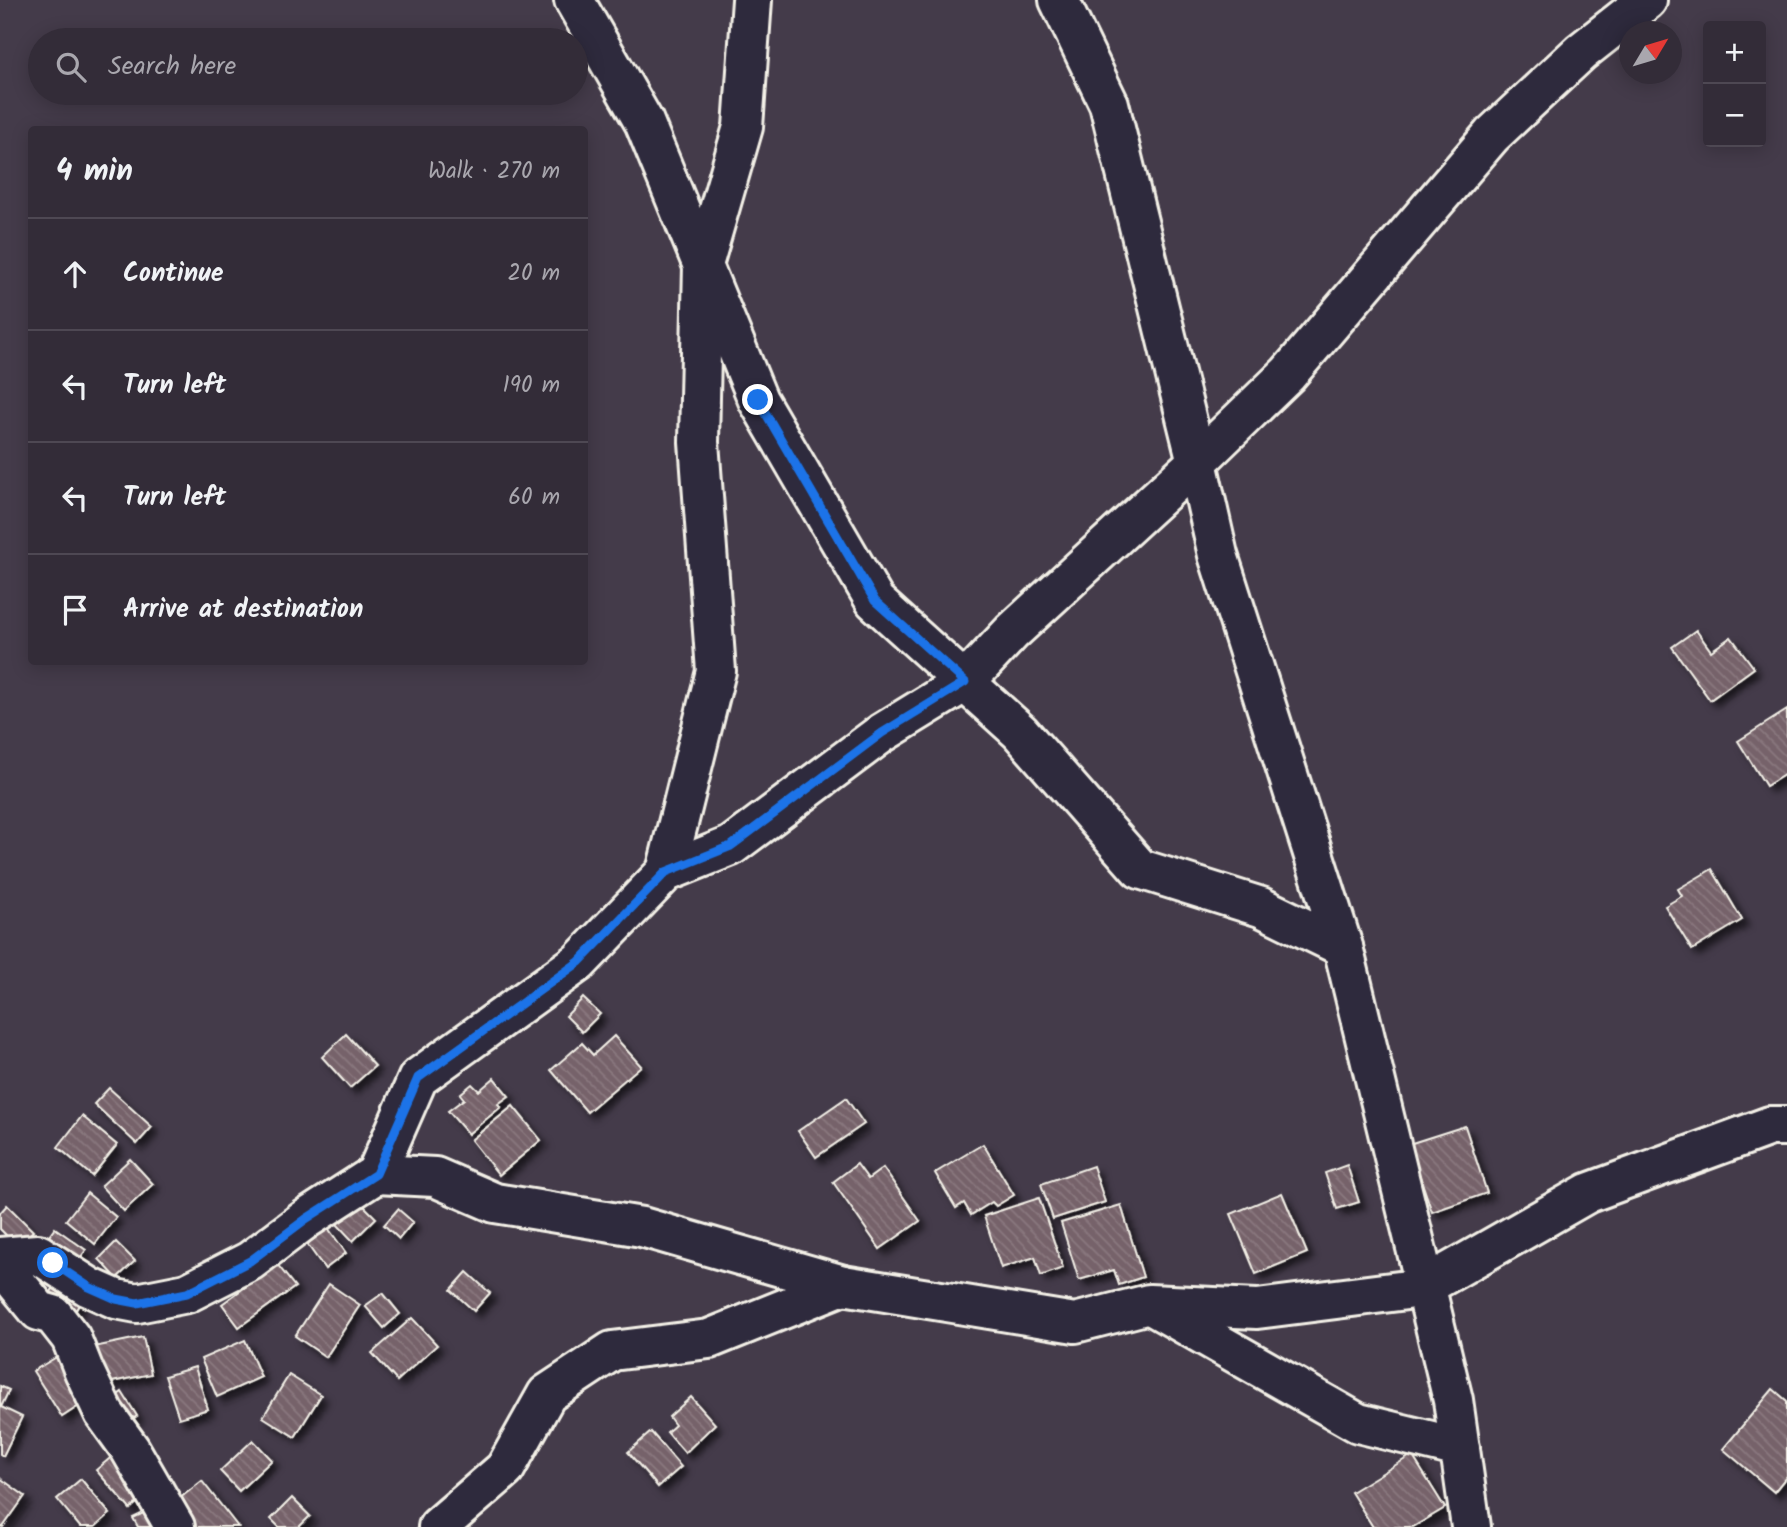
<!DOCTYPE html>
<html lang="en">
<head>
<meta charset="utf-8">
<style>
  :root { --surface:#332c38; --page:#3b3440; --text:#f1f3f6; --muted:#a9a7ae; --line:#4e4853 }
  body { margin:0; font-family:Kalam,sans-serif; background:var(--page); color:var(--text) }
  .controls { position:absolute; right:21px; top:21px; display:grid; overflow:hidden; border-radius:7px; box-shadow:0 4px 18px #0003 }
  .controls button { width:63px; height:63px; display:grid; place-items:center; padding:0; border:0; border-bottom:2px solid var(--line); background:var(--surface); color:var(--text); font:35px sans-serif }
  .compass { position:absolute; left:1619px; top:21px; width:63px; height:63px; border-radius:50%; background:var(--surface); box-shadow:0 4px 18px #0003; rotate:52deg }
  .stop { position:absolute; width:21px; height:21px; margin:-16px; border:5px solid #1a73e8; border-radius:50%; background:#fff }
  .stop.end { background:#1a73e8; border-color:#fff; box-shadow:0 2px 7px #0008 }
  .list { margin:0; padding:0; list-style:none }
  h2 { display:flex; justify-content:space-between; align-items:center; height:91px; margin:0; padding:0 28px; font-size:30px }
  h2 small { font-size:23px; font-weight:400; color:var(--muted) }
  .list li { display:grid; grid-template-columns:46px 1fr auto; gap:21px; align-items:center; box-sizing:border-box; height:112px; padding:0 28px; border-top:2px solid var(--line) }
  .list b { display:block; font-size:26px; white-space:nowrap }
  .list em { font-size:23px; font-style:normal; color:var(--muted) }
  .icon { flex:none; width:38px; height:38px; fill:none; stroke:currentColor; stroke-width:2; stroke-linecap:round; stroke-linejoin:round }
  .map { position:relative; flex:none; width:1787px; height:1527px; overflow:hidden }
  .search { position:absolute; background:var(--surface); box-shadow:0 4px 18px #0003; left:28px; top:28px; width:560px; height:77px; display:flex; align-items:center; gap:18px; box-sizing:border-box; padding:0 24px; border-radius:38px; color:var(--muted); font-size:26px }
  .panel { position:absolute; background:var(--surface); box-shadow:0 4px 18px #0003; left:28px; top:126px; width:560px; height:539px; border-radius:7px }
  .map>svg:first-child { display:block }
  .building { fill:url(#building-back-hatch); stroke:#f4f1e8; stroke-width:2; filter:url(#shadow) }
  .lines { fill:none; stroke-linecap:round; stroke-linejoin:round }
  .minor-casing { stroke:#f4f1e8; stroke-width:44 }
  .minor { stroke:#2f2a3d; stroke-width:38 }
  .route { stroke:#1a73e8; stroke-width:9 }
</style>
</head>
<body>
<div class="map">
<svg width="1787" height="1527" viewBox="0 0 1787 1527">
  <defs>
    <pattern id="building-back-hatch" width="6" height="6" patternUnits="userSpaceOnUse" patternTransform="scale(1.75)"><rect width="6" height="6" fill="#76626a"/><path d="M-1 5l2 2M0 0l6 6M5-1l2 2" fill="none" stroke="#8a797f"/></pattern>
    <filter id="shadow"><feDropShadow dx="6" dy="6" stdDeviation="3.5" flood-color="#0009"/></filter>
  </defs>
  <rect width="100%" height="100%" fill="#443b4a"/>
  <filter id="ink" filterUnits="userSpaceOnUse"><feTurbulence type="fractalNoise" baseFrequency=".0143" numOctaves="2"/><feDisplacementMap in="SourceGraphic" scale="14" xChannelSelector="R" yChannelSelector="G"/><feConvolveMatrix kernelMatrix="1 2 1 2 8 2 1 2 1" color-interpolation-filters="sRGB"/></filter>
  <g filter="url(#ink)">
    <g class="building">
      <polygon points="1696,630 1711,651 1731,637 1754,668 1710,700 1672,647"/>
      <polygon points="1787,710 1787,773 1766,786 1738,741"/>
      <polygon points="1712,869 1742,920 1692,950 1665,906 1682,896 1678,889"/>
      <polygon points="583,998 600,1014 582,1032 566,1016"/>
      <polygon points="346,1034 375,1066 350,1088 322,1057"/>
      <polygon points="614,1036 641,1066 587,1112 551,1070 582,1043 593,1055"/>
      <polygon points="494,1078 509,1096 498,1104 501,1107 468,1134 448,1111 464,1099 460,1094 472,1084 479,1091"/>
      <polygon points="109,1088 152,1127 137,1144 94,1104"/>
      <polygon points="846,1098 864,1124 816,1157 798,1131"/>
      <polygon points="513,1106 541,1140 499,1175 471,1140"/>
      <polygon points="82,1116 117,1145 92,1176 58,1147"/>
      <polygon points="1465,1126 1487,1193 1432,1212 1409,1144"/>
      <polygon points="983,1144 1014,1195 996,1206 992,1202 971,1215 964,1203 956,1208 935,1173"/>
      <polygon points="130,1159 153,1184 124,1211 101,1186"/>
      <polygon points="857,1164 868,1179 883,1168 920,1221 880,1249 833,1182"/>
      <polygon points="1347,1165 1359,1202 1337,1209 1325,1173"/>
      <polygon points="1093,1166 1105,1202 1053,1219 1041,1184"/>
      <polygon points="87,1193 116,1217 95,1244 66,1220"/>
      <polygon points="1282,1193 1307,1253 1256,1274 1231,1214"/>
      <polygon points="1039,1198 1063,1268 1041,1276 1035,1257 1001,1268 984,1216"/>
      <polygon points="359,1201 376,1218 353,1241 336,1223"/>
      <polygon points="7,1205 33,1231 17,1246 0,1229 0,1213"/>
      <polygon points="1121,1205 1143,1277 1119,1285 1114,1270 1079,1280 1061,1223"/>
      <polygon points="398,1209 413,1222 399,1239 384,1225"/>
      <polygon points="55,1228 86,1250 75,1265 44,1243"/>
      <polygon points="328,1228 346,1253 325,1269 307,1244"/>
      <polygon points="116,1242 135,1261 117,1278 99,1259"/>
      <polygon points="277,1264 295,1287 239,1327 222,1304"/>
      <polygon points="467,1272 490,1293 474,1311 451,1290"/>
      <polygon points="58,1280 84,1296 73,1315 47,1299"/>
      <polygon points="329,1284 360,1305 326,1357 295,1336"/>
      <polygon points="383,1293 400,1314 384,1328 365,1306"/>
      <polygon points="412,1318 437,1345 397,1381 372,1353"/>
      <polygon points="143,1337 151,1374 102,1384 94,1347"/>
      <polygon points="245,1340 261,1377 217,1397 201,1359"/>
      <polygon points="60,1355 88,1400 62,1417 33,1371"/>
      <polygon points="195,1367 208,1409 179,1418 165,1376"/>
      <polygon points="289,1375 321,1395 295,1437 263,1417"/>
      <polygon points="0,1386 9,1390 1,1407 22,1417 3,1456 0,1454"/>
      <polygon points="1773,1389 1787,1401 1787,1476 1774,1492 1723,1449"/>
      <polygon points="122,1392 137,1416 123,1425 108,1402"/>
      <polygon points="691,1397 715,1424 685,1453 667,1432 675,1425 669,1417"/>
      <polygon points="651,1432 681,1467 658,1487 628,1452"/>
      <polygon points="253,1440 272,1460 239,1491 220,1471"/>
      <polygon points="115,1454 149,1492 130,1509 96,1470"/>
      <polygon points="1412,1455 1445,1508 1413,1527 1373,1527 1351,1492"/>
      <polygon points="0,1478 25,1496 3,1527 0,1527"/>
      <polygon points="81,1479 110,1514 95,1527 80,1527 57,1499"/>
      <polygon points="202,1481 238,1527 188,1527 171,1505"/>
      <polygon points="292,1498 310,1516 299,1527 279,1527 271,1519"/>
      <polygon points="154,1508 163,1527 138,1527 133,1518"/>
    </g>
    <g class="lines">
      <defs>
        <g id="minor">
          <polyline points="574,0 644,122 758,400 875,601 1020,732 1140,869 1261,907 1343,947 1453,1400 1471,1527"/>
          <polyline points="1059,0 1109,104 1197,462 1218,555 1343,947"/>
          <polyline points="666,872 716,671 699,442 703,265 743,127 752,0"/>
          <polyline points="376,1174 435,1177 495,1203 642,1227 843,1285 709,1339 612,1351 547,1394 505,1469 438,1527"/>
          <polyline points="0,1257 38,1254 89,1287 116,1299 137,1303 187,1293 250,1261 306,1219 376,1174 418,1078 579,962 666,872 731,846 882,733 965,682 1012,632 1197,462 1288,374 1492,135 1581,52 1647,0"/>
          <polyline points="0,1263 39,1311 53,1315 71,1338 84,1371 104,1413 130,1449 175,1527"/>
          <polyline points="843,1285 1075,1323 1149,1304 1257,1309 1415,1289 1425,1286 1588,1193 1770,1126 1787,1126"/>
          <polyline points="1156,1308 1358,1423 1460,1448"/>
        </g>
      </defs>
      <use href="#minor" class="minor-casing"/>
      <use href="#minor" class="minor"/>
    </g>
  </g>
  <g class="lines" filter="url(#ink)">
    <polyline class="route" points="53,1263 89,1287 116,1299 137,1303 187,1293 250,1261 306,1219 376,1174 418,1078 579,962 666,872 731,846 882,733 965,682 875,601 758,400"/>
  </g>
</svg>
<div class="controls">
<button>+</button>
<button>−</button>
</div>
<svg class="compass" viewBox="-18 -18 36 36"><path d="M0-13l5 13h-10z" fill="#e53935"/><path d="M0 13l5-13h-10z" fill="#a9a7ae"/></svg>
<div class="stop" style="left:53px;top:1263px"></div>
<div class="stop end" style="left:758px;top:400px"></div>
<div class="search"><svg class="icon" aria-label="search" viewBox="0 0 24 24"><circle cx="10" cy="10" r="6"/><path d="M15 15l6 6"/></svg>Search here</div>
<section class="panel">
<h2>4 min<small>Walk · 270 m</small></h2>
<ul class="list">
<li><svg class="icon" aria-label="ahead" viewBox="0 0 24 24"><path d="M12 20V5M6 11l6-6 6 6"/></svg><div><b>Continue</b></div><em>20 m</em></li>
<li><svg class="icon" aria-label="left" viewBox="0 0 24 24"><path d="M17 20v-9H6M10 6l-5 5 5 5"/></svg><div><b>Turn left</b></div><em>190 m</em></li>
<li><svg class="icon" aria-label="left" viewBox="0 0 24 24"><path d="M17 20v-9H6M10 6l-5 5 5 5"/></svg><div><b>Turn left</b></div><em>60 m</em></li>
<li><svg class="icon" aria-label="arrive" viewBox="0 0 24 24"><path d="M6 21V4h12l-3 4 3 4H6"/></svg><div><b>Arrive at destination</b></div></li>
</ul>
</section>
</div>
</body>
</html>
